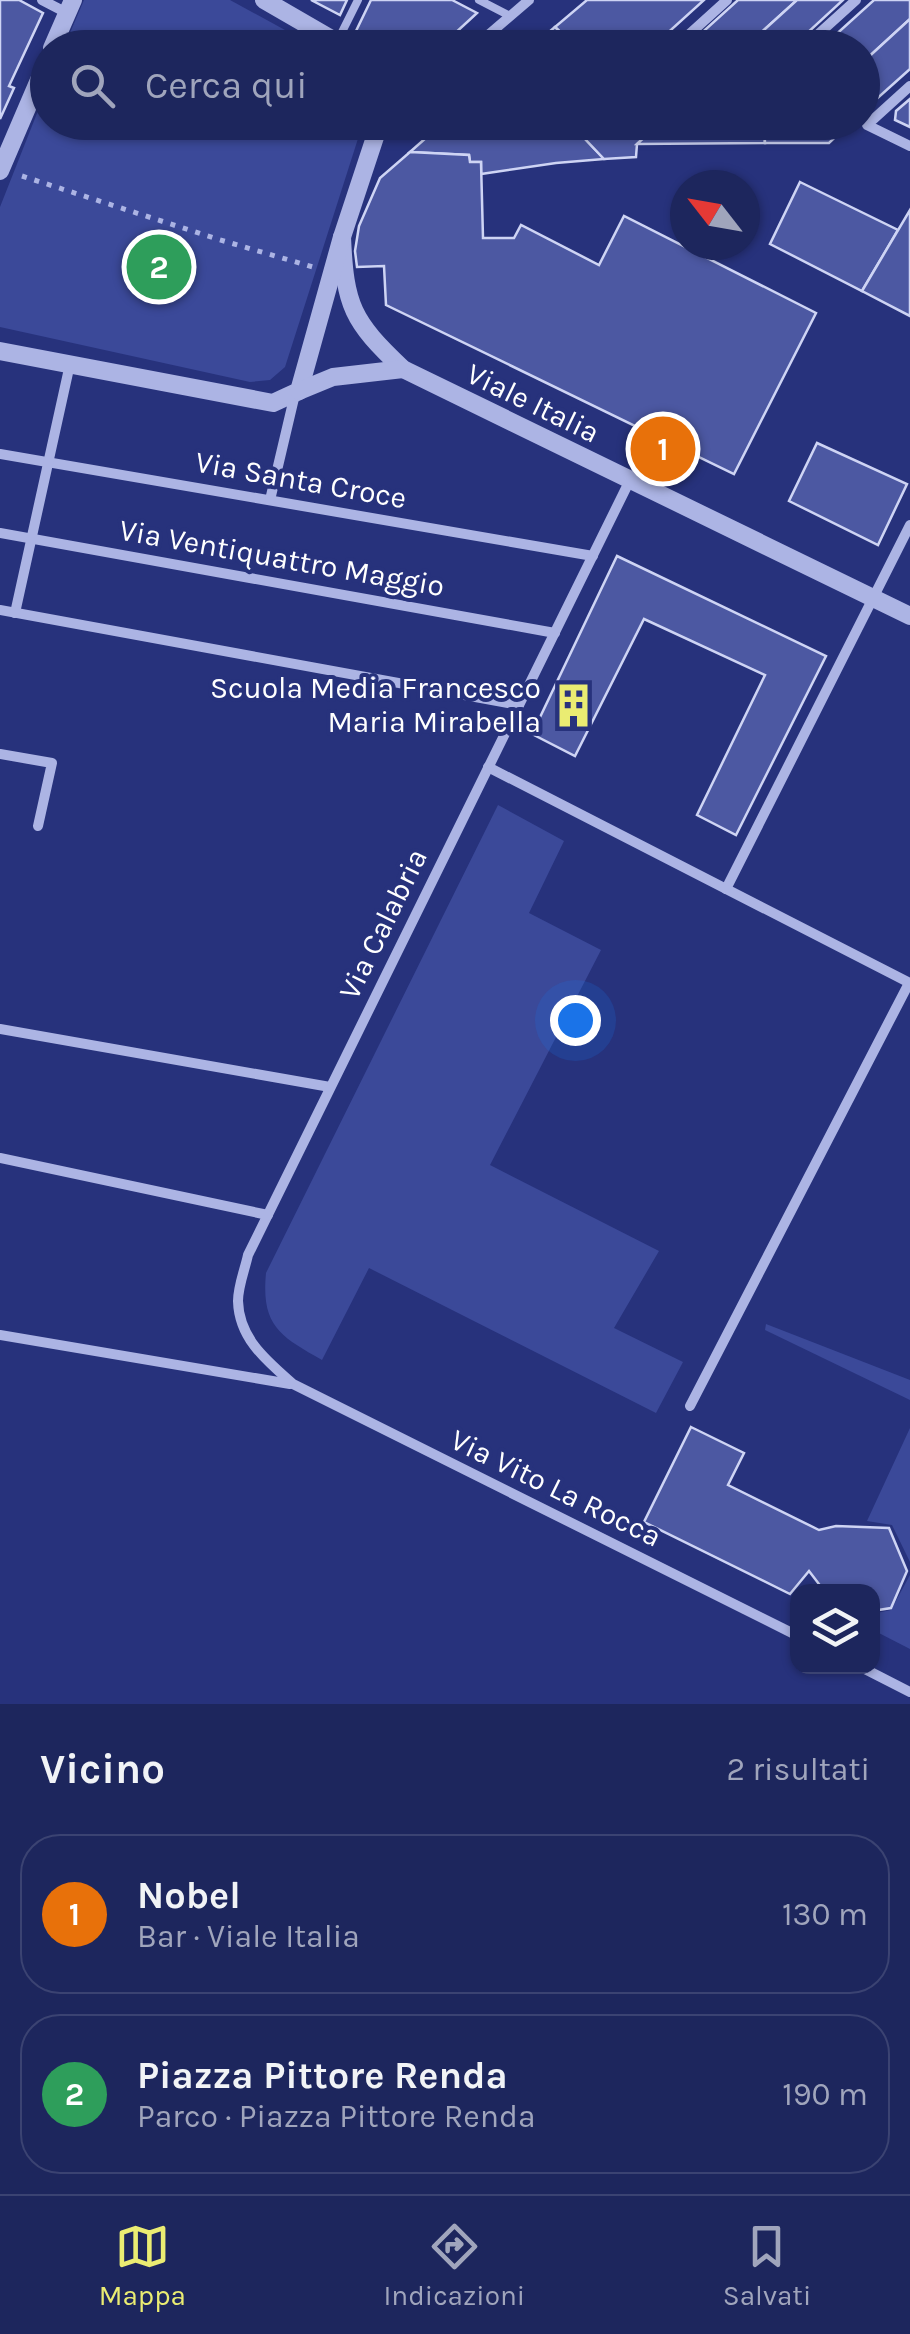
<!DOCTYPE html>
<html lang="it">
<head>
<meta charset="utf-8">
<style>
  :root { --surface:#1d265d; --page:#252e63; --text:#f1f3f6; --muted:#a0a5bc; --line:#3b4372; --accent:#eaec72 }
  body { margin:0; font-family:Karla,sans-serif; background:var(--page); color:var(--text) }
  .controls { position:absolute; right:30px; bottom:30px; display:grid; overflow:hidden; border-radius:20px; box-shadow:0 2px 8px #0004 }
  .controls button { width:90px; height:90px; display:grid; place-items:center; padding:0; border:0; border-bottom:2px solid var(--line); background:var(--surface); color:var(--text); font:50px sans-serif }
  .compass { position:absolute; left:670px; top:170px; width:90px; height:90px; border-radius:50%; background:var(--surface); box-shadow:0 2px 8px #0004; rotate:301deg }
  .you { position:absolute; left:575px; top:1020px; width:35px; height:35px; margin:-25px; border:8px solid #fff; border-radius:50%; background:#1a73e8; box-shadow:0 0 0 15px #1a73e833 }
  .badge { display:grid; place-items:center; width:65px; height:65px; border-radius:50%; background:var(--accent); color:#fff; font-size:32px; font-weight:700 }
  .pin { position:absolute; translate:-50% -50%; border:5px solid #fff; box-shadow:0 2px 10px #0006 }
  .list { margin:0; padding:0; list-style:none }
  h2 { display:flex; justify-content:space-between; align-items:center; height:130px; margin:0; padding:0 40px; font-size:42px }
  h2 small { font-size:32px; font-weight:400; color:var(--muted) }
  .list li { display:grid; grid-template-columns:65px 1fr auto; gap:30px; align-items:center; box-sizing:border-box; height:160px; margin:0 20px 20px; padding:0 20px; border:2px solid var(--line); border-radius:40px }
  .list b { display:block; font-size:38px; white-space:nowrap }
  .list p { margin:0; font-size:32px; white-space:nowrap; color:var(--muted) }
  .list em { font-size:32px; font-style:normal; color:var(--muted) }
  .icon { flex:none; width:55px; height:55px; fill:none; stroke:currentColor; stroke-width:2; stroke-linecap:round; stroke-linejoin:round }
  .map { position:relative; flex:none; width:910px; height:1704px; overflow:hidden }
  .search { position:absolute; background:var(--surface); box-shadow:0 2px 8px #0004; left:30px; right:30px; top:30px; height:110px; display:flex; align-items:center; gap:25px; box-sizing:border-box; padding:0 35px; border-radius:55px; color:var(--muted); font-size:38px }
  .sheet { height:490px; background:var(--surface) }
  nav { display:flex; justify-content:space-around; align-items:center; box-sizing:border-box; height:140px; border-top:2px solid var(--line); background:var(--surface); font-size:28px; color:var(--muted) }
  nav a { display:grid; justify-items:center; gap:5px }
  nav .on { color:var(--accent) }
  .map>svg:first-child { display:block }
  .green { fill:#3b4999 }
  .building { fill:#4c58a2; stroke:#ced4f4; stroke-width:2.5 }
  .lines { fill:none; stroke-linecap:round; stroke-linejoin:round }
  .path { stroke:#acb4e4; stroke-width:5; stroke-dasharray:5 8; stroke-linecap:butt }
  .service { stroke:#acb4e4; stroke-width:8 }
  .minor { stroke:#acb4e4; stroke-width:10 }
  .tertiary { stroke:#acb4e4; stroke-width:18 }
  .labels { text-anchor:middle; stroke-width:8; stroke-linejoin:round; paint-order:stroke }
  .street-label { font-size:30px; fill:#fff; stroke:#27327c }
  .poi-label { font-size:30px; fill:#fff; stroke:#27327c; text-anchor:end }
</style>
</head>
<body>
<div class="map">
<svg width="910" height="1704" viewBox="0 0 910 1704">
  <rect width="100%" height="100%" fill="#27327c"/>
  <g class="green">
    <polygon points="84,0 230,0 316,47 64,47"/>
    <polygon points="47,88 48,122 363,123 285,367 270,380 250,382 0,327 0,207"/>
    <path d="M498 805 564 841 529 913 601 950 490 1165 659 1251 614 1328 683 1362 656 1413 369 1268 322 1360C280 1336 261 1326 266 1273Z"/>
    <polygon points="766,1324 910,1380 910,1400 765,1330"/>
    <polygon points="910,1428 910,1562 892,1525 867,1521"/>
    <polygon points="910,1575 910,1649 873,1630 872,1614 891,1610"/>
  </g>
  <g class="building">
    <polygon points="0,0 19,0 43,13 9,86 14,88 0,119"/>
    <polygon points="311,0 347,0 340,15"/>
    <polygon points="371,0 452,0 477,13 439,48 385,48 356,31"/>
    <polygon points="587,0 704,0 651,48 577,48 555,27"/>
    <polygon points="738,0 797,0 744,48 685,48"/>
    <polygon points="797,0 843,0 791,48 744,48"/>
    <polygon points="874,0 910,0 910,19 862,63 862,48 821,48"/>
    <polygon points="910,19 910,69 862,112 862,63"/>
    <polygon points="555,27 577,48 530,48"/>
    <polygon points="910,99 910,127 895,120 896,111"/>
    <polygon points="444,122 569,122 604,159 556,163 481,174 481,162 470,162 469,155 410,152"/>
    <polygon points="569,122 661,122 637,144 636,157 604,159"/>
    <polygon points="661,122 764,122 765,143 637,144"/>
    <polygon points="764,122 851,122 829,143 765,143"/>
    <polygon points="410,152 469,155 470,162 481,162 483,238 514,238 521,225 599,265 624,216 816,313 734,474 386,305 384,266 357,267 355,251 359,226 380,178"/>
    <polygon points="800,182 898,230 862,291 770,244"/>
    <polygon points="910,210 910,316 862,291"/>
    <polygon points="817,443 907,484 878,545 789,501"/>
    <polygon points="617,556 826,656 736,835 697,815 765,675 644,619 575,756 532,734"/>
    <polygon points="691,1427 744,1453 728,1485 819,1530 836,1526 889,1528 907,1571 891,1608 872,1611 872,1592 825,1592 809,1571 790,1594 644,1522"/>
  </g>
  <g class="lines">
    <polyline class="path" points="22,176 217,239 313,267"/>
    <g class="service">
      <polyline points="479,0 510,16"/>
      <polyline points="337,42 358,0"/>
    </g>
    <g class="minor">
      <polyline points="42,0 67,13"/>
      <polyline points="473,48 529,0"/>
      <polyline points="674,48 727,0"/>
      <polyline points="803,48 856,0"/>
      <polyline points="910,86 867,125 910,146"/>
      <polyline points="0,454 593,556"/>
      <path d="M630 480 248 1255C245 1269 238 1286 238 1301 239 1339 267 1361 293 1384L798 1636"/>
      <polyline points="270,500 295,394"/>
      <polyline points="0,533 555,633"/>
      <polyline points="0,610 519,705"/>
      <polyline points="15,613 70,364"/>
      <polyline points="0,754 52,763 38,826"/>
      <polyline points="488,767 910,983"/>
      <polyline points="726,889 910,525"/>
      <polyline points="0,1029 330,1087"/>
      <polyline points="0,1158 268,1215"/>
      <polyline points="0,1335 290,1384"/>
      <polyline points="690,1406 909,983"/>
      <polyline points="859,1666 910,1692"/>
    </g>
    <g class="tertiary">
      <polyline points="264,0 347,48"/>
      <polyline points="52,48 73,0"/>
      <polyline points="0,171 48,59"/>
      <path d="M342 237C345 306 352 321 403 369L910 616"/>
      <polyline points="0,351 273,403 299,391 342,237 380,122"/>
      <polyline points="299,391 333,377 403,369"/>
    </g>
  </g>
  <defs>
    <symbol id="building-bare" viewBox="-9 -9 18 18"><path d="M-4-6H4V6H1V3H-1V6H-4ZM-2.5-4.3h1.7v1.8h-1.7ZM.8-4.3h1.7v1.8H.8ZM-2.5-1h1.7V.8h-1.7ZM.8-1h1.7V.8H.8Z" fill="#eaec72" stroke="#27327c" stroke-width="2.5" paint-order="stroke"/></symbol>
  </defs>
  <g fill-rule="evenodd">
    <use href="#building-bare" x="542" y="674" width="63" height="63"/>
  </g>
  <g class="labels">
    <g class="street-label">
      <text transform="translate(533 403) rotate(26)" y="10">Viale Italia</text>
      <text transform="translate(301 480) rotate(10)" y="10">Via Santa Croce</text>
      <text transform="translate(282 558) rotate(10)" y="10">Via Ventiquattro Maggio</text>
      <text transform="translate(383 924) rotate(-64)" y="10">Via Calabria</text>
      <text transform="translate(556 1488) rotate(26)" y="10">Via Vito La Rocca</text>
    </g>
    <g class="poi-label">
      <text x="541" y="698">Scuola Media Francesco<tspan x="541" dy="34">Maria Mirabella</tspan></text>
    </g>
  </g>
</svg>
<div class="controls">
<button><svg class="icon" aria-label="layers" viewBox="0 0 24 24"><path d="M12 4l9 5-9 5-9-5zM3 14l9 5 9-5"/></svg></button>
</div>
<svg class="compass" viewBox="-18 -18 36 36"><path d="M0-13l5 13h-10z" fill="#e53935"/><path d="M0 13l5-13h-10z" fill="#a0a5bc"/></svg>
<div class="you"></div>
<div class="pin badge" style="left:663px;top:449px;background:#e8710a">1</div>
<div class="pin badge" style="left:159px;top:267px;background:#2e9e5b">2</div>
<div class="search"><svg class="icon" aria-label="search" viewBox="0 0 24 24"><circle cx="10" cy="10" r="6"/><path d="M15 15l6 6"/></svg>Cerca qui</div>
</div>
<section class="sheet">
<h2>Vicino<small>2 risultati</small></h2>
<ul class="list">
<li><span class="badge" style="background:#e8710a">1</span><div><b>Nobel</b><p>Bar · Viale Italia</p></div><em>130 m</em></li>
<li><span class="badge" style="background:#2e9e5b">2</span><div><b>Piazza Pittore Renda</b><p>Parco · Piazza Pittore Renda</p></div><em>190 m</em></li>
</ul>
</section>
<nav>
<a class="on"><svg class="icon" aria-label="map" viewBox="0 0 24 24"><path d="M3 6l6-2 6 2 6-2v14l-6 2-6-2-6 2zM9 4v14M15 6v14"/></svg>Mappa</a>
<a><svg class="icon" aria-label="directions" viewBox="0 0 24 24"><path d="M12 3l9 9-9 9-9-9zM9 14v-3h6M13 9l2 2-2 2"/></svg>Indicazioni</a>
<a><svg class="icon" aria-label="saved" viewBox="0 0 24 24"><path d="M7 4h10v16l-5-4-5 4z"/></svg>Salvati</a>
</nav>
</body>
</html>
